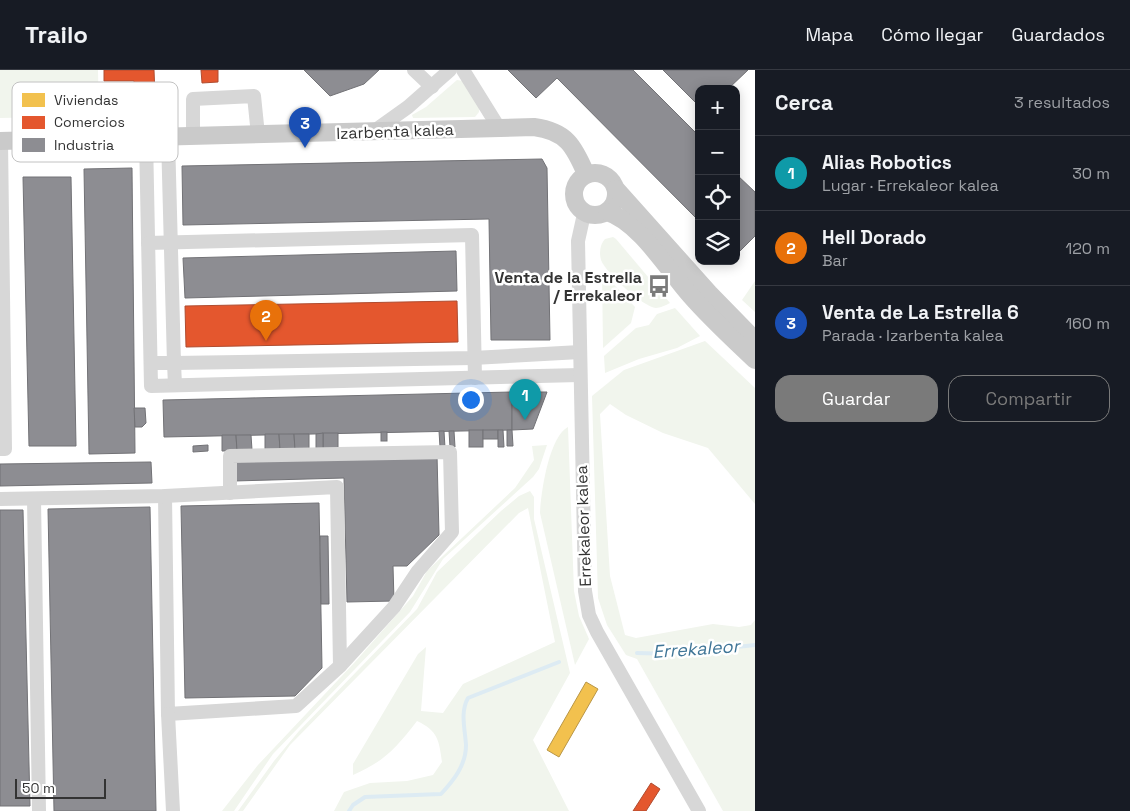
<!DOCTYPE html>
<html lang="es">
<head>
<meta charset="utf-8">
<style>
  :root { --surface:#171b24; --page:#20242c; --text:#f1f3f6; --muted:#9ea1a6; --line:#363941; --accent:#7a7a7a }
  body { margin:0; font-family:"Space Grotesk",sans-serif; background:var(--page); color:var(--text) }
  .controls { position:absolute; right:15px; top:15px; display:grid; overflow:hidden; border-radius:10px; box-shadow:0 2px 12px #0003 }
  .controls button { width:45px; height:45px; display:grid; place-items:center; padding:0; border:0; border-bottom:1px solid var(--line); background:var(--surface); color:var(--text); font:25px sans-serif }
  .scale { position:absolute; left:15px; bottom:12px; width:91px; box-sizing:border-box; padding-left:5px; border:2px solid #333; border-top:0; font-size:14px; line-height:18px; white-space:nowrap; color:#333; -webkit-text-stroke:4px #fff; paint-order:stroke }
  .you { position:absolute; left:470px; top:329px; width:18px; height:18px; margin:-12px; border:4px solid #fff; border-radius:50%; background:#1a73e8; box-shadow:0 0 0 8px #1a73e833 }
  .badge { display:grid; place-items:center; width:32px; height:32px; border-radius:50%; background:var(--accent); color:#fff; font-size:16px; font-weight:700 }
  .pin { position:absolute; translate:-50% -41px; filter:drop-shadow(0 1px 2px #0008) }
  .pin::after { content:''; position:absolute; top:26px; width:18px; height:15px; background:inherit; clip-path:polygon(0 0,100% 0,50% 100%) }
  .list { margin:0; padding:0; list-style:none }
  h2 { display:flex; justify-content:space-between; align-items:center; height:65px; margin:0; padding:0 20px; font-size:21px }
  h2 small { font-size:16px; font-weight:400; color:var(--muted) }
  .list li { display:grid; grid-template-columns:32px 1fr auto; gap:15px; align-items:center; box-sizing:border-box; height:75px; padding:0 20px; border-top:1px solid var(--line) }
  .list b { display:block; font-size:19px; white-space:nowrap }
  .list p { margin:0; font-size:16px; white-space:nowrap; color:var(--muted) }
  .list em { font-size:16px; font-style:normal; color:var(--muted) }
  .actions { display:flex; gap:10px; padding:15px 20px }
  .actions a { flex:1; padding:11px 0; border:1px solid var(--accent); border-radius:15px; text-align:center; font-size:18px; color:var(--accent) }
  .actions .main { background:var(--accent); color:#fff }
  .icon { flex:none; width:28px; height:28px; fill:none; stroke:currentColor; stroke-width:2; stroke-linecap:round; stroke-linejoin:round }
  .map { position:relative; flex:none; width:755px; height:741px; overflow:hidden }
  header { display:flex; align-items:center; gap:30px; box-sizing:border-box; height:70px; padding:0 25px; background:var(--surface); border-bottom:1px solid var(--line) }
  header strong { font-size:24px }
  nav { display:flex; gap:28px; margin-inline-start:auto; font-size:18px }
  main { display:flex }
  aside { flex:1; background:var(--surface) }
  .map>svg:first-child { display:block }
  .green { fill:#f1f5ed }
  .homes { fill:#f2c14e; stroke:#b99646 }
  .shops { fill:#e4572e; stroke:#af4c30 }
  .industry { fill:#8d8d92; stroke:#727276 }
  .lines { fill:none; stroke-linecap:round; stroke-linejoin:round }
  .stream { stroke:#ddebf3; stroke-width:4 }
  .minor { stroke:#d7d7d7; stroke-width:14 }
  .major { stroke:#cacaca; stroke-width:18 }
  .labels { text-anchor:middle; stroke-width:5; stroke-linejoin:round; paint-order:stroke }
  .street-label { font-size:16px; fill:#333; stroke:#fff }
  .poi-label { font-size:16px; font-weight:bold; fill:#333; stroke:#fff; text-anchor:end }
  .water-label { font-size:18px; font-style:italic; fill:#3f7597; stroke:#fff }
  .key { fill:#fff; stroke:#c2c2c2; stroke-width:1 }
  .key-label { font-size:14px; fill:#333 }
</style>
</head>
<body>
<header>
<strong>Trailo</strong>
<nav><a>Mapa</a><a>Cómo llegar</a><a>Guardados</a></nav>
</header>
<main>
<div class="map">
<svg width="755" height="741" viewBox="0 0 755 741">
  <rect width="100%" height="100%" fill="#fff"/>
  <g class="green">
    <polygon points="0,0 98,0 99,46 0,48"/>
    <polygon points="457,10 463,11 479,36 479,42 475,47 413,48 412,45 426,37"/>
    <path d="M613 167 616 169 670 233C666 235 660 238 656 238 643 237 606 203 601 190 599 183 600 174 605 169Z"/>
    <polygon points="602,202 635,237 631,253 603,278"/>
    <polygon points="755,211 755,242 742,230"/>
    <polygon points="675,238 700,266 677,278 639,289 605,303 604,286 636,258 649,255 657,244"/>
    <polygon points="705,271 755,318 755,434 708,378 663,363 626,345 610,334 600,344 610,506 625,565 636,568 713,554 739,557 751,555 755,550 755,741 723,741 637,589 626,585 607,555 598,528 592,326 624,300"/>
    <path d="M568 357 574 521 579 546 589 569 575 595 540 443C541 422 549 367 568 357Z"/>
    <polygon points="547,375 539,399 533,407 443,489 410,542 273,684 234,741 222,741 258,695 355,592 413,526 427,501 515,418 534,390 532,376"/>
    <path d="M530 421 534 427V449L570 603 533 670 569 741H334L344 722 370 713 407 711 433 705 442 692C439 670 438 661 417 651 396 678 385 691 353 705V694L418 584 426 577 421 641 443 643 463 614 555 572 528 438 519 443 290 675 243 741H238L274 691 299 661 417 539 437 502 501 441 519 426Z"/>
  </g>
  <polygon class="homes" points="586,612 598,619 559,687 547,680"/>
  <g class="shops">
    <polygon points="104,0 154,0 155,26 134,26 134,11 104,11"/>
    <polygon points="201,0 218,0 218,12 202,13"/>
    <polygon points="457,231 458,272 186,277 185,236"/>
    <polygon points="651,713 660,719 646,741 633,741"/>
  </g>
  <g class="industry">
    <polygon points="304,0 379,0 364,14 330,26"/>
    <polygon points="508,0 633,0 699,66 699,151 557,8 536,28"/>
    <polygon points="663,0 748,0 728,19 699,19 699,36"/>
    <polygon points="542,89 547,98 550,270 491,270 489,149 183,155 182,96"/>
    <polygon points="132,98 135,383 89,384 84,99"/>
    <polygon points="736,104 755,122 755,166 736,185"/>
    <polygon points="23,107 71,107 76,376 29,376"/>
    <polygon points="456,181 457,221 185,228 183,188"/>
    <polygon points="512,322 512,360 164,367 163,330"/>
    <polygon points="512,322 547,322 533,359 512,360"/>
    <polygon points="134,338 145,338 146,353 142,357 135,357"/>
    <rect x="469" y="360" width="14" height="17"/>
    <rect x="483" y="360" width="15" height="9"/>
    <polygon points="498,360 503,360 504,377 498,377"/>
    <polygon points="507,360 512,360 513,376 507,376"/>
    <polygon points="439,361 444,361 445,378 440,377"/>
    <polygon points="449,361 454,361 455,377 450,377"/>
    <rect x="381" y="362" width="6" height="9"/>
    <rect x="323" y="363" width="15" height="16"/>
    <polygon points="323,363 323,379 316,379 316,364"/>
    <polygon points="265,364 279,364 280,380 265,380"/>
    <polygon points="279,364 294,364 295,380 280,380"/>
    <polygon points="294,364 309,364 309,379 295,380"/>
    <polygon points="222,365 236,365 237,381 222,381"/>
    <polygon points="236,365 251,365 252,380 237,381"/>
    <polygon points="208,375 208,381 193,382 193,376"/>
    <polygon points="437,385 439,465 407,496 393,496 394,531 347,532 344,408 234,411 234,390"/>
    <polygon points="151,392 152,413 0,416 0,394"/>
    <polygon points="319,433 322,598 295,626 185,628 181,436"/>
    <polygon points="150,437 156,741 54,741 48,439"/>
    <polygon points="0,440 23,440 30,736 0,736"/>
    <polygon points="320,466 328,466 329,534 321,534"/>
  </g>
  <g class="lines">
    <g class="stream">
      <polyline points="637,583 674,584 755,575"/>
      <path d="M349 741 353 735 365 727 441 724C454 710 466 695 466 675 465 659 460 642 468 628L559 592"/>
    </g>
    <g class="minor">
      <polyline points="414,0 432,17"/>
      <polyline points="463,0 499,58"/>
      <polyline points="373,62 408,37 450,0"/>
      <polyline points="193,66 193,29 254,26 258,65"/>
      <polyline points="168,67 174,293 473,288 580,282"/>
      <polyline points="146,68 151,316 580,305"/>
      <polyline points="584,144 578,171 585,521 589,545 597,562 699,741"/>
      <polyline points="148,173 472,165 475,308"/>
      <polyline points="151,293 174,293 175,315"/>
      <polyline points="0,379 5,379 1,71"/>
      <polyline points="165,426 168,644 296,636 340,596 394,537 418,501 452,462 450,382 230,386 230,423"/>
      <polyline points="0,429 165,426 337,417 340,596"/>
      <polyline points="34,429 39,741"/>
      <polyline points="168,644 173,741"/>
    </g>
    <g class="major">
      <path d="M0 71 534 57C566 61 574 76 586 104"/>
      <circle cx="595" cy="124" r="21"/>
      <polyline points="616,119 709,223 755,270"/>
      <path d="M607 142C639 152 668 200 690 225 710 248 733 269 755 290"/>
    </g>
  </g>
  <defs>
    <symbol id="bus-bare" viewBox="-9 -9 18 18"><path d="M-5-6H5V4H4V6H2V4H-2V6H-4V4H-5ZM-3.5-4V0h7V-4ZM-3.5 1.2v1.5H-2V1.2ZM2 1.2v1.5H3.5V1.2Z" fill="#7a7a7a" stroke="#fff" stroke-width="2.5" paint-order="stroke"/></symbol>
  </defs>
  <g fill-rule="evenodd">
    <use href="#bus-bare" x="643" y="200" width="32" height="32"/>
  </g>
  <g class="labels">
    <g class="street-label">
      <text transform="translate(395 61) rotate(-2)" y="6">Izarbenta kalea</text>
      <text transform="translate(583 456) rotate(-92)" y="6">Errekaleor kalea</text>
    </g>
    <g class="poi-label">
      <text x="642" y="213">Venta de la Estrella<tspan x="642" dy="18">/ Errekaleor</tspan></text>
    </g>
    <g class="water-label">
      <text transform="translate(696 579) rotate(-4)" y="6">Errekaleor</text>
    </g>
  </g>
  <rect x="12" y="12" width="166" height="80" rx="8" class="key"/>
  <rect x="22" y="23" width="23" height="14" fill="#f2c14e"/>
  <rect x="22" y="46" width="23" height="13" fill="#e4572e"/>
  <rect x="22" y="68" width="23" height="14" fill="#8d8d92"/>
  <g class="key-label">
    <text x="54" y="35">Viviendas</text>
    <text x="54" y="57">Comercios</text>
    <text x="54" y="80">Industria</text>
  </g>
</svg>
<div class="controls">
<button>+</button>
<button>−</button>
<button><svg class="icon" aria-label="locate" viewBox="0 0 24 24"><circle cx="12" cy="12" r="6"/><path d="M12 2v4M12 18v4M2 12h4M18 12h4"/></svg></button>
<button><svg class="icon" aria-label="layers" viewBox="0 0 24 24"><path d="M12 4l9 5-9 5-9-5zM3 14l9 5 9-5"/></svg></button>
</div>
<div class="scale">50 m</div>
<div class="you"></div>
<div class="pin badge" style="left:525px;top:350px;background:#0f9aa8">1</div>
<div class="pin badge" style="left:266px;top:271px;background:#e8710a">2</div>
<div class="pin badge" style="left:305px;top:78px;background:#1a4fb4">3</div>
</div>
<aside>
<h2>Cerca<small>3 resultados</small></h2>
<ul class="list">
<li><span class="badge" style="background:#0f9aa8">1</span><div><b>Alias Robotics</b><p>Lugar · Errekaleor kalea</p></div><em>30 m</em></li>
<li><span class="badge" style="background:#e8710a">2</span><div><b>Hell Dorado</b><p>Bar</p></div><em>120 m</em></li>
<li><span class="badge" style="background:#1a4fb4">3</span><div><b>Venta de La Estrella 6</b><p>Parada · Izarbenta kalea</p></div><em>160 m</em></li>
</ul>
<div class="actions"><a class="main">Guardar</a><a>Compartir</a></div>
</aside>
</main>
</body>
</html>
